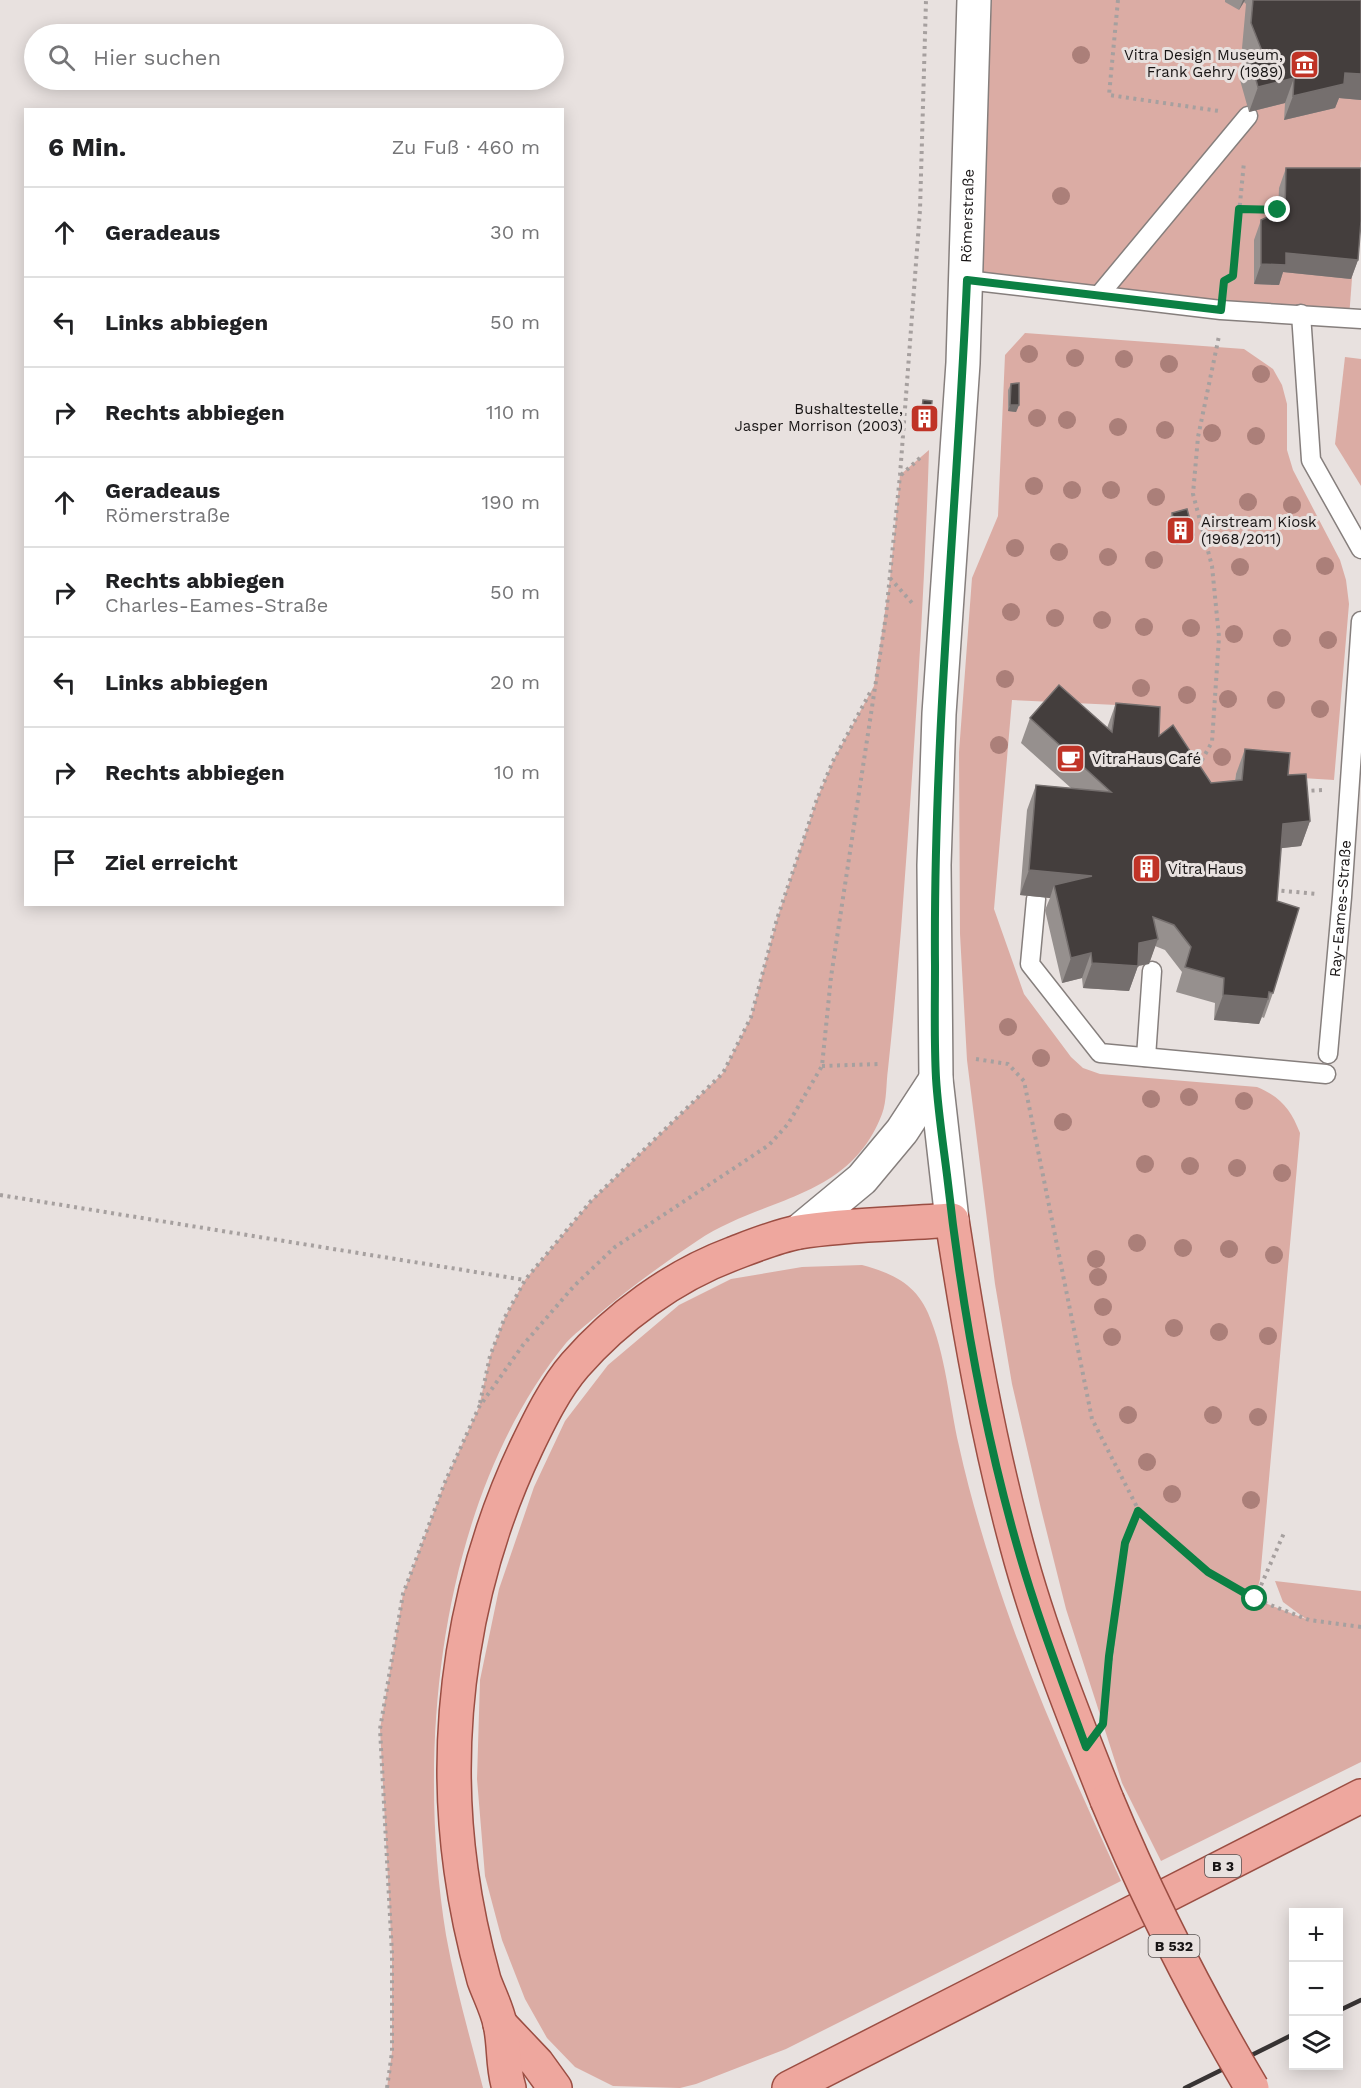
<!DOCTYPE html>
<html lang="de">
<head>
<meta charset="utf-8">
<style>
  :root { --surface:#fff; --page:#f6f6f6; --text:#202124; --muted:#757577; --line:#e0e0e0 }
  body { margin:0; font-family:"Work Sans",sans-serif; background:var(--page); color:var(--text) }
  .controls { position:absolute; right:18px; bottom:18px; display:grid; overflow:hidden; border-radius:0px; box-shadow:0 3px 15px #0003 }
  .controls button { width:54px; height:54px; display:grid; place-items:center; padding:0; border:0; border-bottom:2px solid var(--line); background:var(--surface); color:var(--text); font:30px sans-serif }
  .stop { position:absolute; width:18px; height:18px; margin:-14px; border:4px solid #0b8043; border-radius:50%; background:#fff }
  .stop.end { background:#0b8043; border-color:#fff; box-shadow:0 2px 6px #0008 }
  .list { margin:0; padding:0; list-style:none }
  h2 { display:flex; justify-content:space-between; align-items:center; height:78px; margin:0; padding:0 24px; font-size:26px }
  h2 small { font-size:20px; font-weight:400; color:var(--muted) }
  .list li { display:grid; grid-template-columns:39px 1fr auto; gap:18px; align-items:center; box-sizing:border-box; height:90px; padding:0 24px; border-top:2px solid var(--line) }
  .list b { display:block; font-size:22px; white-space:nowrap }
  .list p { margin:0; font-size:20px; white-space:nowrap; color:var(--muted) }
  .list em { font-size:20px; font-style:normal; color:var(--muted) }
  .icon { flex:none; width:33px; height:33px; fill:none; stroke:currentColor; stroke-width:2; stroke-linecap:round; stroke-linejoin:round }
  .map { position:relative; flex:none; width:1361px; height:2088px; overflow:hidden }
  .search { position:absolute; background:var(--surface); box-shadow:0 3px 15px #0003; left:24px; top:24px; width:540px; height:66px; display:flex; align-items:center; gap:15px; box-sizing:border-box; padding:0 21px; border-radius:33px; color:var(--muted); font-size:22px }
  .panel { position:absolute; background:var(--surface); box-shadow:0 3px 15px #0003; left:24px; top:108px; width:540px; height:798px; border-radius:0px }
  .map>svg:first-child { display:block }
  .green { fill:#dbaca4 }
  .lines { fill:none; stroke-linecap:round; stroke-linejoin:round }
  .service-casing { stroke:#867f7d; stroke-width:21 }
  .tertiary-casing { stroke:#867f7d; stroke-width:36 }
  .primary-casing { stroke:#9b4e43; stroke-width:36 }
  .path { stroke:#a6a09f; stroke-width:4; stroke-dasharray:3 4.5; stroke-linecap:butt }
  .service { stroke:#fff; stroke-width:18 }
  .tertiary { stroke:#fff; stroke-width:33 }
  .primary { stroke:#eea79e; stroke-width:33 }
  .rail { stroke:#383434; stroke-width:4.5 }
  .primary-bridge-casing { stroke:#9b4e43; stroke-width:36; stroke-linecap:butt }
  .primary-bridge { stroke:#eea79e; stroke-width:33 }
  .tree { fill:#ab7f79 }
  .wall { fill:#96908e }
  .shaded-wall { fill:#756f6e }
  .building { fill:#443e3d; stroke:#756f6e; stroke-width:1.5 }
  .route { stroke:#0b8043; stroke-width:8 }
  .labels { text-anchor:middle; stroke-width:6; stroke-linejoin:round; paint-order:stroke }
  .shield { fill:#e8e1df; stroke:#565251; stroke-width:1.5 }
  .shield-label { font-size:14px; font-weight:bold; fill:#171414 }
  .poi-label { font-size:15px; fill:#171414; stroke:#e8e1df; text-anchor:start }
  .street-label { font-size:15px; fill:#171414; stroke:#e8e1df }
</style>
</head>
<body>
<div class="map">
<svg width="1361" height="2088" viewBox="0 0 1361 2088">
  <rect width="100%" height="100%" fill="#e8e1df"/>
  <g class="green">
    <polygon points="974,0 1361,0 1361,159 1349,318 967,280"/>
    <path d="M1025 333 1244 349 1273 369 1282 385 1287 404V450L1293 470 1340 560 1346 580 1349 604 1334 780 1236 774 1233 805 1202 808 1138 706 1012 700 994 909 1024 994 1071 1057 1083 1068 1100 1074 1257 1087C1281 1097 1291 1110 1300 1133L1260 1579 1255 1599 1306 1619 1283 1602 1275 1581 1361 1591V1762L1161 1861 1122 1783 1066 1609 1041 1509 1012 1384 995 1284 967 1060 960 934 959 752 972 578 998 516 1005 355Z"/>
    <polygon points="1345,357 1361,359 1361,486 1335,444"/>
    <path d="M929 450C924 610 913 770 901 930 897 977 893 1023 888 1069 886 1083 887 1101 882 1114 849 1201 763 1196 697 1241 661 1265 627 1290 594 1318 585 1326 574 1334 566 1343 440 1498 415 1744 446 1935 455 1986 470 2037 483 2088H387L392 2052V1954L380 1729 403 1594 445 1482 479 1407 490 1356 505 1317 525 1280 591 1201 723 1073 751 1017 777 919 817 799 833 761 874 686 890 578 900 475Z"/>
    <path d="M862 1265C891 1273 915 1283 928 1313 946 1355 949 1402 959 1446 968 1487 980 1529 993 1569 1027 1676 1074 1778 1121 1881L786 2049 696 2084 680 2088 613 2086 575 2067 547 2038 525 1999 502 1940 485 1876 477 1779 480 1680 499 1589 534 1487 565 1421 608 1365 679 1305 731 1279 802 1267Z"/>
  </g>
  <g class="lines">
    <defs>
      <g id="service">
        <polyline points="967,280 1221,310 1361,319"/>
        <polyline points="1100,294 1248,116"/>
        <polyline points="1301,314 1311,460 1361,549"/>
        <polyline points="1036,899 1030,964 1100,1053 1326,1074"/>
        <path id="s1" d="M1328 1054 1342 897 1361 621"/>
        <polyline points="1146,1057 1152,971"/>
      </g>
      <g id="tertiary">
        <path id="s2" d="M952 1220 936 1079 934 865 939 714 963 363 974 0"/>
        <polyline points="798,1232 862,1179 902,1131 936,1079"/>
      </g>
      <g id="primary">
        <polyline points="500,2024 537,2063 555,2088"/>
        <path d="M509 2088C502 2067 505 2045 500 2024 497 2009 489 1994 484 1980 474 1944 466 1907 461 1870 441 1727 465 1576 527 1446 540 1419 555 1388 575 1365 616 1318 673 1276 732 1254 753 1246 777 1236 799 1232 846 1224 904 1224 952 1220 969 1330 988 1439 1017 1546 1040 1632 1074 1717 1107 1800"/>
        <polyline points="789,2088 1361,1796"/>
      </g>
    </defs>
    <use href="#service" class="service-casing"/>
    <use href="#tertiary" class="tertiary-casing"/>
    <use href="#primary" class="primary-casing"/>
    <g class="path">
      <polyline points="1118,0 1109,95 1219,111"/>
      <polyline points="1239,209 1279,210"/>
      <polyline points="1224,284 1233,276 1244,162"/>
      <polyline points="901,475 922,456"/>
      <polyline points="890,578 913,604"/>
      <polyline points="1198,767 1212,742 1219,637 1212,566 1193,494 1198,437 1219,336"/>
      <polyline points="1304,791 1324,790"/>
      <polyline points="1274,890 1317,894"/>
      <polyline points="976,1059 1008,1064 1024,1081 1092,1419 1139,1511 1208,1572 1255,1599 1309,1620 1361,1627"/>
      <polyline points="822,1066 878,1064"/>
      <polyline points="0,1195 525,1280"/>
      <polyline points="480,1403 490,1356 505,1317 525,1280 591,1201 723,1073 751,1017 777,919 817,799 833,761 872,689"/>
      <polyline points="1255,1599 1284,1533"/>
      <polyline points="1106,1698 1125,1543 1139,1511"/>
      <polyline points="387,2088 392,2052 392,1954 380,1729 403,1594 445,1482 479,1407 523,1345 574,1286 615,1247 769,1145 788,1124 822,1066 831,977 886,615 900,475 920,210 926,0"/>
    </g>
    <use href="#service" class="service"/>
    <use href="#tertiary" class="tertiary"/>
    <use href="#primary" class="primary"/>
    <g class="rail">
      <polyline points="1338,2011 1361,2000"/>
      <polyline points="1185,2088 1294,2034"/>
    </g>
    <defs>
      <path id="primary-bridge" d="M1107 1800C1148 1899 1197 1995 1252 2088"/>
    </defs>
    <use href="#primary-bridge" class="primary-bridge-casing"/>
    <use href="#primary-bridge" class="primary-bridge"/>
  </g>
  <g class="tree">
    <circle cx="1081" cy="55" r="9"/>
    <circle cx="1061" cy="196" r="9"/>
    <circle cx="1029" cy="354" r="9"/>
    <circle cx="1075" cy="358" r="9"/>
    <circle cx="1124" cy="359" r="9"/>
    <circle cx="1169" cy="364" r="9"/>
    <circle cx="1261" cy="374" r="9"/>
    <circle cx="1037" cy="418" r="9"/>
    <circle cx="1067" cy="420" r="9"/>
    <circle cx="1118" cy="427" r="9"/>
    <circle cx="1165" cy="430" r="9"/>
    <circle cx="1212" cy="433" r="9"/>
    <circle cx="1256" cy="436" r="9"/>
    <circle cx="1034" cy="486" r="9"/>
    <circle cx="1072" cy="490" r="9"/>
    <circle cx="1111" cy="490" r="9"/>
    <circle cx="1156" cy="497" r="9"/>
    <circle cx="1248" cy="502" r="9"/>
    <circle cx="1292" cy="505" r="9"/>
    <circle cx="1015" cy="548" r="9"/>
    <circle cx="1059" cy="552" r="9"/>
    <circle cx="1108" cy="557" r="9"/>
    <circle cx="1154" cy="560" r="9"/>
    <circle cx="1325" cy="566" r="9"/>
    <circle cx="1240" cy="567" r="9"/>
    <circle cx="1011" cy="612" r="9"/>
    <circle cx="1055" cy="618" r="9"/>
    <circle cx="1102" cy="620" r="9"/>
    <circle cx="1144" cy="627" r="9"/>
    <circle cx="1191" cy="628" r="9"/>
    <circle cx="1234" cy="634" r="9"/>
    <circle cx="1282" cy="638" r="9"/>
    <circle cx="1328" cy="640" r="9"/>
    <circle cx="1005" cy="679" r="9"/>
    <circle cx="1141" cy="688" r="9"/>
    <circle cx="1187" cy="695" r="9"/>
    <circle cx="1228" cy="699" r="9"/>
    <circle cx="1276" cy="700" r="9"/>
    <circle cx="1320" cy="709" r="9"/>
    <circle cx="999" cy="745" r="9"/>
    <circle cx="1222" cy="757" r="9"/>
    <circle cx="1008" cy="1027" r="9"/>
    <circle cx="1041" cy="1058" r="9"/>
    <circle cx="1189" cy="1097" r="9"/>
    <circle cx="1151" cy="1099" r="9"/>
    <circle cx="1244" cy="1101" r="9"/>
    <circle cx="1063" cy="1122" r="9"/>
    <circle cx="1145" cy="1164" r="9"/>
    <circle cx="1190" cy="1166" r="9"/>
    <circle cx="1237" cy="1168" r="9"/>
    <circle cx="1282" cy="1173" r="9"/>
    <circle cx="1137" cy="1243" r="9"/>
    <circle cx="1183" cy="1248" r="9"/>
    <circle cx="1229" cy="1249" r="9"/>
    <circle cx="1274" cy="1255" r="9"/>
    <circle cx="1096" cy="1259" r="9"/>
    <circle cx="1098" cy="1277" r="9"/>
    <circle cx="1103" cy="1307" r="9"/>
    <circle cx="1174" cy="1328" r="9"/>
    <circle cx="1219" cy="1332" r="9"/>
    <circle cx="1268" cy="1336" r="9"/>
    <circle cx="1112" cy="1337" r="9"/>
    <circle cx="1128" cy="1415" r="9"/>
    <circle cx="1213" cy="1415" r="9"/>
    <circle cx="1258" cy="1417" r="9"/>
    <circle cx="1147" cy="1462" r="9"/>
    <circle cx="1172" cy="1494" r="9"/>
    <circle cx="1251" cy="1500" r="9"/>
  </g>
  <g class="wall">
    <polygon points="1225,0 1361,0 1361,100 1339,98 1335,108 1284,120 1285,103 1249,112 1240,80 1247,60 1242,48 1246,4 1244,2 1239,10 1225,2"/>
    <polygon points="1286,168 1358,260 1351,279 1283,272 1279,285 1254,284 1254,240 1261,220 1278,213 1279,188"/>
    <polygon points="1011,384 1019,405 1016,412 1008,411 1008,390"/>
    <polygon points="923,400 928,429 918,428 921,406"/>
    <polygon points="1172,513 1191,542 1176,545 1169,520"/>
    <polygon points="1116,703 1159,736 1211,783 1235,781 1236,774 1245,749 1288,775 1310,821 1301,846 1281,848 1277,901 1273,993 1264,1018 1262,1017 1259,1024 1214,1020 1215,1003 1176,992 1182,972 1165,950 1155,946 1149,964 1138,966 1129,991 1083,988 1082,978 1062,983 1045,910 1050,898 1020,895 1027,810 1036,785 1071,788 1021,743 1030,718 1107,728"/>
  </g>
  <g class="shaded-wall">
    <polygon points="1243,0 1245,0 1239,10"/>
    <polygon points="1345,73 1361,74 1361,100 1339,98 1335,108 1284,120 1293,96"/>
    <polygon points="1294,78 1285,103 1249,112 1258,87"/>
    <polygon points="1286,253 1358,260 1351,279 1283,272 1279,285 1254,284 1261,264"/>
    <polygon points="1010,405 1019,405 1016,412 1008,411"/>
    <polygon points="921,421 930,422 928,429 918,428"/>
    <polygon points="1194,535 1191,542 1176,545 1179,539"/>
    <polygon points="1310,821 1301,846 1274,849 1283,824"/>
    <polygon points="1029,870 1092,876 1054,885 1050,898 1020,895"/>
    <polygon points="1158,939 1149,964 1137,966 1138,966 1129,991 1083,988 1092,963 1139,943"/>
    <polygon points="1091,953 1082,978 1062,983 1071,958"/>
    <polygon points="1223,995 1268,999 1259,1024 1214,1020"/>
  </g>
  <g class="building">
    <polygon points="1253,0 1361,0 1361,74 1345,73 1344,84 1293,96 1294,78 1258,87 1249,55 1262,51 1251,23"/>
    <polygon points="1286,168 1361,168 1361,221 1358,260 1286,253 1286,265 1261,264 1261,220 1285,209"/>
    <polygon points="1019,383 1019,405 1010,405 1011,384"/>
    <polygon points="923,400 932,401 930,422 921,421"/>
    <polygon points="1187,509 1194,535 1179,539 1172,513"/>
    <polygon points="1059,685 1112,732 1116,703 1160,707 1159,736 1173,725 1211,783 1242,780 1245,749 1290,753 1288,775 1306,774 1310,821 1283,824 1277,901 1299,908 1273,993 1269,992 1268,999 1223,995 1224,978 1185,967 1191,947 1174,925 1153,917 1158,939 1139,943 1138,966 1092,963 1091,953 1071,958 1054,885 1092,876 1029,870 1036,785 1111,792 1030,718"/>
  </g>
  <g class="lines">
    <path class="route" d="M1255 1599 1208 1572 1138 1511 1125 1543 1109 1656 1103 1724 1086 1747C1062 1681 1037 1616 1018 1549 983 1427 961 1301 947 1175 943 1143 938 1111 936 1078 934 1041 935 1004 935 966 933 737 957 509 967 280L1221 310 1224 281 1233 276 1239 209 1278 210"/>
  </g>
  <defs>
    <symbol id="museum-square" viewBox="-11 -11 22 22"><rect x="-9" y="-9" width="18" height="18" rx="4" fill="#c03326" stroke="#e8e1df"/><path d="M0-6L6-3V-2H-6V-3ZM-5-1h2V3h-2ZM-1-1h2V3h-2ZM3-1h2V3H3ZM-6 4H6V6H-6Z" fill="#fff"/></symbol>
    <symbol id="building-square" viewBox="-11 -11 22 22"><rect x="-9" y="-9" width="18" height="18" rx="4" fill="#c03326" stroke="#e8e1df"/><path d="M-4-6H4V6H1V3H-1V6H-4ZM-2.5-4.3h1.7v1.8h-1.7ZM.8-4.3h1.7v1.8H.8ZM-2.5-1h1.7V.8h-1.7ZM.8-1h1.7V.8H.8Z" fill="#fff"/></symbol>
    <symbol id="cafe-square" viewBox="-11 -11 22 22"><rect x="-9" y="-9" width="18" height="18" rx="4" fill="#c03326" stroke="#e8e1df"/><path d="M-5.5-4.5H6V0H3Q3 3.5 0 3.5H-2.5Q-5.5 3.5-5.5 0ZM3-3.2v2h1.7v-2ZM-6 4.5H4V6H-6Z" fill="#fff"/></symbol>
  </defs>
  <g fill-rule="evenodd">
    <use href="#museum-square" x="1288" y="48" width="33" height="33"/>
    <use href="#building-square" x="908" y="402" width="33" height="33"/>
    <use href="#building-square" x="1164" y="514" width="33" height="33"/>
    <use href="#cafe-square" x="1054" y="742" width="33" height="33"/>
    <use href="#building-square" x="1130" y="852" width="33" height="33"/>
  </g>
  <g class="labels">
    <g class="shield">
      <rect x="1205" y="1855" width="36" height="22" rx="4.5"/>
      <rect x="1148.5" y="1935" width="51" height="22" rx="4.5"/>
    </g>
    <g class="shield-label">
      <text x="1223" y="1871">B 3</text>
      <text x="1174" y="1951">B 532</text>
    </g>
    <g class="poi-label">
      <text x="1283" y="60" text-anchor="end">Vitra Design Museum,<tspan x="1283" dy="17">Frank Gehry (1989)</tspan></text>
      <text x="903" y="414" text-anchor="end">Bushaltestelle,<tspan x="903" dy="17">Jasper Morrison (2003)</tspan></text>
      <text x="1201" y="527">Airstream Kiosk<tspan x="1201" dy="17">(1968/2011)</tspan></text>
      <text x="1092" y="764">VitraHaus Café</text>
      <text x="1168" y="874">Vitra Haus</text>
    </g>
    <g class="street-label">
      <text dy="5" stroke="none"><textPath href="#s2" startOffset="1006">Römerstraße</textPath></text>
      <text dy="5" stroke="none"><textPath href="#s1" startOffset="146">Ray-Eames-Straße</textPath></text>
    </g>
  </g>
</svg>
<div class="controls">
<button>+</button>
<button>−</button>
<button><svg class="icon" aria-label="layers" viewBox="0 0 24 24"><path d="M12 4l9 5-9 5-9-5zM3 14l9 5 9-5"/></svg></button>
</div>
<div class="stop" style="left:1255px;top:1599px"></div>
<div class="stop end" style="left:1278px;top:210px"></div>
<div class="search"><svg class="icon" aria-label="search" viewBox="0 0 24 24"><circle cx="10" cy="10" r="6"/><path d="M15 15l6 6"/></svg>Hier suchen</div>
<section class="panel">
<h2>6 Min.<small>Zu Fuß · 460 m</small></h2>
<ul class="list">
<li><svg class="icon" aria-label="ahead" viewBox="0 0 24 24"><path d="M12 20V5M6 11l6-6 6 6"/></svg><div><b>Geradeaus</b></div><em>30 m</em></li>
<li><svg class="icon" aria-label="left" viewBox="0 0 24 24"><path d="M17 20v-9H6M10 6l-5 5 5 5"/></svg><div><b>Links abbiegen</b></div><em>50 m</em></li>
<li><svg class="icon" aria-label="right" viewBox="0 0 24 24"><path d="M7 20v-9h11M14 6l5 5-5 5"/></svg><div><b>Rechts abbiegen</b></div><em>110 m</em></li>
<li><svg class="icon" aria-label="ahead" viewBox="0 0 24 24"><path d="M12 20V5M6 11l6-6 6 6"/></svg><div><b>Geradeaus</b><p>Römerstraße</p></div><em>190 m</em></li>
<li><svg class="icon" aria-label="right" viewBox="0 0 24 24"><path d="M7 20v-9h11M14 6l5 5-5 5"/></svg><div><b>Rechts abbiegen</b><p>Charles-Eames-Straße</p></div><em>50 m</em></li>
<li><svg class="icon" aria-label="left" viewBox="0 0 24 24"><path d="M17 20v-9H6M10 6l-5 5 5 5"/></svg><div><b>Links abbiegen</b></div><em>20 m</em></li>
<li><svg class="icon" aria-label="right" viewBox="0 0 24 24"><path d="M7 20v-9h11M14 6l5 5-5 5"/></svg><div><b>Rechts abbiegen</b></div><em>10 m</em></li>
<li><svg class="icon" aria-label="arrive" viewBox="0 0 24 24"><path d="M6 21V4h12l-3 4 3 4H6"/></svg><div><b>Ziel erreicht</b></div></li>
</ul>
</section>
</div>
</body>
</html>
